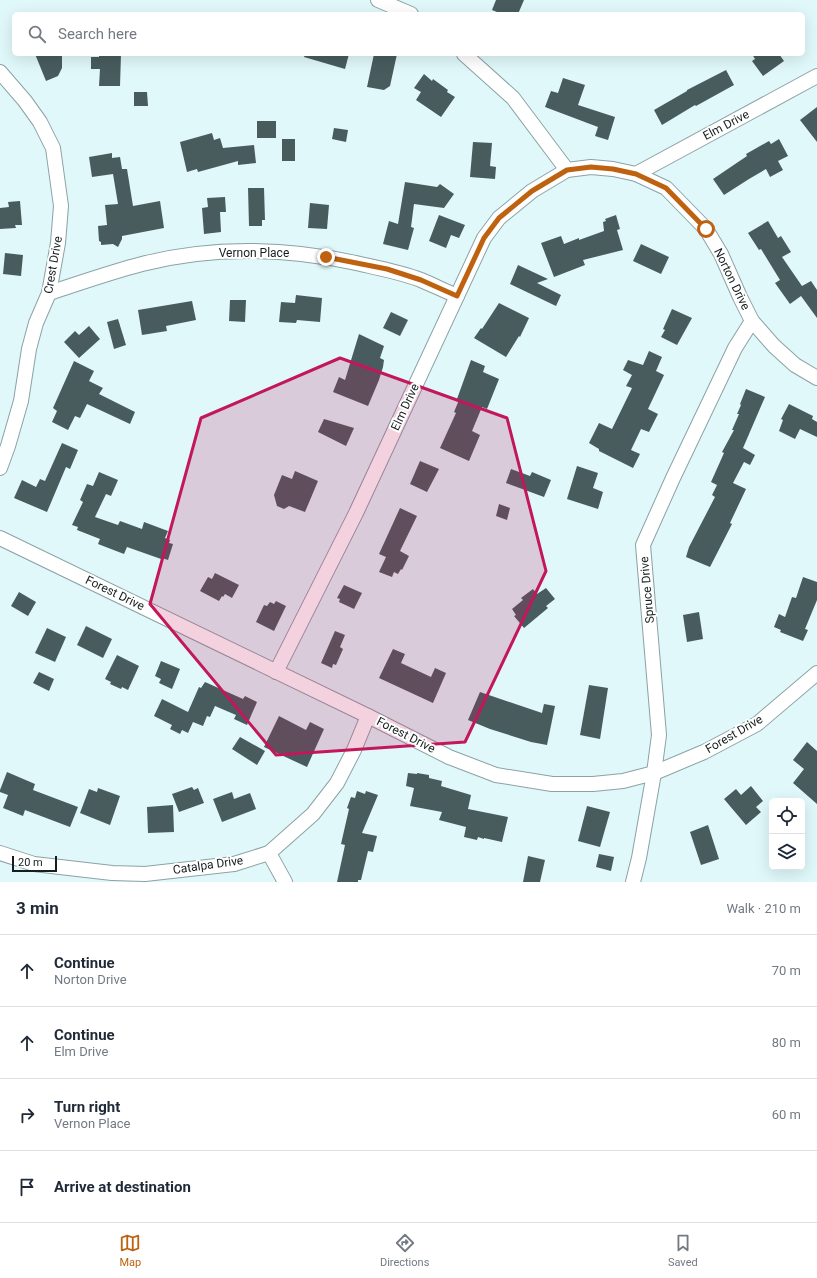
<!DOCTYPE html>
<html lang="en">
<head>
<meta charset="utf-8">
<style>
  :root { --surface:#fff; --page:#f6f6f7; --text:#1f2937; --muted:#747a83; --line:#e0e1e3; --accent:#be6210 }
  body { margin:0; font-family:Roboto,sans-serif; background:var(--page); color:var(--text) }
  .controls { position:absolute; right:12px; bottom:12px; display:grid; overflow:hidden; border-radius:6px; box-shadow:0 4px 16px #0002 }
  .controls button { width:36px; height:36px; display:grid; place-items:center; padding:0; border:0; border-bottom:1px solid var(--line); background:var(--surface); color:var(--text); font:20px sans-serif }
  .scale { position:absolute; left:12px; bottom:10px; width:45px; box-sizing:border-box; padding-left:4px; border:2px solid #151e1f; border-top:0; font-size:11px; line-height:14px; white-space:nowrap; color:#151e1f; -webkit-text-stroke:3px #fff; paint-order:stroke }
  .stop { position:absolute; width:12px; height:12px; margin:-9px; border:3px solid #be6210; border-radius:50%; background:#fff }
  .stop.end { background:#be6210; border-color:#fff; box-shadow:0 1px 4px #0008 }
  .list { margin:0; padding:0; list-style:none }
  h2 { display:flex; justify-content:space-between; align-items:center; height:52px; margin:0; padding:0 16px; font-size:17px }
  h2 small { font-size:13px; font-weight:400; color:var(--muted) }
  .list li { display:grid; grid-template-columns:26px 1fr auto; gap:12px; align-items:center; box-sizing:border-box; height:72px; padding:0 16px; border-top:1px solid var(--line) }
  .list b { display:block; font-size:15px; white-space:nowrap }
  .list p { margin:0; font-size:13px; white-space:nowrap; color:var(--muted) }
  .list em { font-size:13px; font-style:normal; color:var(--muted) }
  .icon { flex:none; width:22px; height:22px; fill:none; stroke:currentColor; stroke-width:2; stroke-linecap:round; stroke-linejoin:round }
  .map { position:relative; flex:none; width:817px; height:882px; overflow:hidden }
  .search { position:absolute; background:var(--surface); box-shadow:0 4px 16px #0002; left:12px; right:12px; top:12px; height:44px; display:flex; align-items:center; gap:10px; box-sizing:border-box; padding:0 14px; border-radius:6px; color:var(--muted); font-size:15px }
  .sheet { height:340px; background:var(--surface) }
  nav { display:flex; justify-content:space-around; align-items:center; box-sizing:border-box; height:56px; border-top:1px solid var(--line); background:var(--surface); font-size:11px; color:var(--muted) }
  nav a { display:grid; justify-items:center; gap:2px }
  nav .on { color:var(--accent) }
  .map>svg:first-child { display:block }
  .building { fill:#485c5e }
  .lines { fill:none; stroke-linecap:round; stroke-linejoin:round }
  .street-casing { stroke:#8ca2a5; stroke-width:16 }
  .street { stroke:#fff; stroke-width:14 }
  .route { stroke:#be6210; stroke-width:5 }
  .marked { fill:#c2185b; fill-opacity:0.2; stroke:#c2185b; stroke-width:3; stroke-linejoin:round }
  .labels { text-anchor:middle; stroke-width:4; stroke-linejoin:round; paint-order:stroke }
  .street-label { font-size:12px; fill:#151e1f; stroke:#fff }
</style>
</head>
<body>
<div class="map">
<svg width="817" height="882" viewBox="0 0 817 882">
  <rect width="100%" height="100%" fill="#e0f8fa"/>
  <g class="building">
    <polygon points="496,0 524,0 518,14 502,14 492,10"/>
    <polygon points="35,54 62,54 62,68 58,76 46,81"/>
    <polygon points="99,54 121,54 120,86 99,86 100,69 91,69 91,57 99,57"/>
    <polygon points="305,54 349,54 345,69 304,57"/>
    <polygon points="374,54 397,54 390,86 384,90 367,87"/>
    <polygon points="752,54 779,54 784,61 763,76 752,61 755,59"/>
    <polygon points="726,70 734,85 696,106 695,105 662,125 654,110 687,91 687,90"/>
    <polygon points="424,74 432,81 433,79 448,90 447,92 455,97 441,117 416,100 421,92 414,88"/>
    <polygon points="563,78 585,85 578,105 615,117 608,140 595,136 598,127 545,107 551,91 558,93"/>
    <polygon points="134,92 147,92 148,106 134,106"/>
    <polygon points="817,107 817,142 800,120"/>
    <rect x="257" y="121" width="19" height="17"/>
    <polygon points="334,128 348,130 346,142 332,139"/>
    <polygon points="212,133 214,140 220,138 223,148 254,145 256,163 238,165 238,161 198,172 197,169 187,172 180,142"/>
    <rect x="282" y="139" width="13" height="22"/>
    <polygon points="779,139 788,156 778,161 783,170 770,177 766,169 749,179 724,195 713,179 747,156 746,154 769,141 771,144"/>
    <polygon points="473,142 492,143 490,166 496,167 495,179 470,177"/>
    <polygon points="112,153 112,158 120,157 122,169 127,169 133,206 160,201 164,228 122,236 122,239 118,247 113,244 101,245 101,242 99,241 98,226 107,225 105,205 118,204 113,174 92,177 89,157"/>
    <polygon points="405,182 437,187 440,184 454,194 444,208 414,204 411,227 414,228 408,250 383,244 389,221 398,224"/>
    <polygon points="248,188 264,188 265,220 262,220 262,226 249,226"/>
    <polygon points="225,197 226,212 220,212 221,232 204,234 202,208 208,207 207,198"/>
    <polygon points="20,201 22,225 15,225 16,228 0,229 0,208 9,207 8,202"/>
    <polygon points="310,203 329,205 327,229 308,228"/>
    <polygon points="439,215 465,225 459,238 451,235 446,248 429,241"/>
    <polygon points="616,215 620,229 617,230 623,250 583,260 585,265 554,277 541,243 561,236 564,244 579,238 579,240 604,231 603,222 606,221 605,219"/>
    <polygon points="768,221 778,238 781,236 791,252 782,257 802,286 811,281 817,290 817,318 801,296 790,304 775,283 780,280 761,249 759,250 748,233"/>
    <polygon points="641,244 669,257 661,274 633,261"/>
    <polygon points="5,253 23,255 21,276 3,274"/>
    <polygon points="518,265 548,279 537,283 561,295 556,306 510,284"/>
    <polygon points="296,295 322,298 320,322 297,320 296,323 279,322 281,302 295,303"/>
    <polygon points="230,300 246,300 245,322 229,321"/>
    <polygon points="192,301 196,320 166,326 167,331 142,335 138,310"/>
    <polygon points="499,303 529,318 520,337 519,336 506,357 474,338 481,328 482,329"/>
    <polygon points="672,309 692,318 677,345 661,337 665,330 663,329"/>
    <polygon points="391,312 408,320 400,336 383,328"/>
    <polygon points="118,319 126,345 114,349 107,322"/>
    <polygon points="89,326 100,339 79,358 64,342 75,331 79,335"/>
    <polygon points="359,334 384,346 380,358 384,360 383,367 379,380 368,406 333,392 339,377 345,380"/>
    <polygon points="649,351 662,357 656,371 664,375 648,409 658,414 649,432 641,429 631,450 640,454 633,468 599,451 599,449 589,443 599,423 612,429 632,388 626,386 632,375 623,370 628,360 643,365"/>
    <polygon points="471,360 485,366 483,372 499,379 487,409 482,407 472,431 480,435 469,461 440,448 456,413 454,412 459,400 457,399"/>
    <polygon points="74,361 94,371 89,381 103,388 99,394 135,412 130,424 87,404 80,418 75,416 68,430 52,422 57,411 53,408"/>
    <polygon points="746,389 765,397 743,448 755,455 750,465 744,462 733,483 746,489 730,523 732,524 710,567 686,557 689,547 715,497 712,495 717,485 711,482 724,453 722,452 734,430 732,430 739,414 737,414 741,405 740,404"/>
    <polygon points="789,404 813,416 812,419 817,422 817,437 800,429 795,439 779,431 783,420 781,419"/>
    <polygon points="324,419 354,428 346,446 318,432"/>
    <polygon points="62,443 78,450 70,469 66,467 47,512 14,498 22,480 36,487 40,479 45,481"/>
    <polygon points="420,461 439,469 427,492 410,484"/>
    <polygon points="577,466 598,473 593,488 603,492 598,509 567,499"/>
    <polygon points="511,469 530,476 532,472 551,480 544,497 506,483"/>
    <polygon points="295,471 318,481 305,512 289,506 284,509 277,506 274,495 282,475 292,479"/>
    <polygon points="99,472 118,480 111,496 106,494 95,517 118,525 120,521 142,529 144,522 168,531 165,538 170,540 169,543 173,544 168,560 162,558 161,559 127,547 124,554 98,544 100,539 77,530 78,527 72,525 83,502 80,500 87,484 93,486"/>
    <polygon points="499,504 510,508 507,520 496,516"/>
    <polygon points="400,508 417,516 400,551 409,556 402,570 401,569 398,574 394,572 392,577 379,572 386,557 379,554"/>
    <polygon points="215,573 239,585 232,598 225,594 223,597 222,596 219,601 200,591 208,577 212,579"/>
    <polygon points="803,577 817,582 817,600 805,629 808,630 803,641 780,632 781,630 774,627 779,614 785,617 792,597 796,598"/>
    <polygon points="344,585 362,593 354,609 339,602 340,599 337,598"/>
    <polygon points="546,588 555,599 546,606 548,608 524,628 514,616 516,615 512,609 523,600 521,598 533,589 537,594"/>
    <polygon points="19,592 36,602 28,616 11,606"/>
    <polygon points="276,601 286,606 274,631 256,622 264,605 267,606 270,602 274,604"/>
    <polygon points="699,612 703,639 687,642 683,615"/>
    <polygon points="86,626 112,639 103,658 77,645"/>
    <polygon points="47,628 66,637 55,662 35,653"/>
    <polygon points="335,631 345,635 340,647 343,649 336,665 333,664 332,668 321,663"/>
    <polygon points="393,649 405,654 401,663 431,677 435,668 446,673 433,703 379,678"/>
    <polygon points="117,655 139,666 128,690 122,687 121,689 110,684 111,682 105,679"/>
    <polygon points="161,661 180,669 172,689 159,683 161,679 155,676"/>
    <polygon points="39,672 54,679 49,691 33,683"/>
    <polygon points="205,682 243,699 245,696 257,702 247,725 234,719 236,715 215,706 210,717 207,716 203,726 193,722 188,733 182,730 180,734 170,729 172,725 154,716 162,699 188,712 199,687 201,688"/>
    <polygon points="589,685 608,688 600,739 580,735"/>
    <polygon points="480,692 542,713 544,704 555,706 547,745 531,742 490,729 468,720"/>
    <polygon points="279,716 306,730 310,722 324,729 307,767 264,747"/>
    <polygon points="240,737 265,751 257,765 232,749"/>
    <polygon points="807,742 817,751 817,804 793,783 804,769 793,760"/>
    <polygon points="7,772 35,784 33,790 78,807 70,827 25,810 23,816 3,808 8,795 0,792 0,790"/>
    <polygon points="408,773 417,774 417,773 429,775 429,778 442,781 441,786 471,795 468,809 508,817 502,842 484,838 484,839 478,837 477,840 464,837 466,827 439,820 442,812 410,806 414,788 406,786"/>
    <polygon points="751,786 763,801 756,807 761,812 746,825 724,799 736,789 741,795"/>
    <polygon points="192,787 194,790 198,788 204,803 179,812 172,794"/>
    <polygon points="98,788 120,796 110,825 80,813 89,789 97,792"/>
    <polygon points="357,791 365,794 366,791 378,795 362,833 377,836 373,852 368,851 361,880 358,880 358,882 337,882 345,845 341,844 349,809 347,808 351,797 355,798"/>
    <polygon points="232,792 234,799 250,793 256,809 222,822 213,799"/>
    <polygon points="173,805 174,832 148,833 147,807"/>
    <polygon points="587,806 610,812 600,847 578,841"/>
    <polygon points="708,825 719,859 701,865 690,832"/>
    <polygon points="599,854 614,857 611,871 596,867"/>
    <polygon points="528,856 545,860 540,882 523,882"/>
  </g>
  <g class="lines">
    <defs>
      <g id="street">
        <polyline points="378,0 411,14"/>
        <polyline points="464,54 513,98 567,170 591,167 613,169 636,174 666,188 706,229 721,254 740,297 752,321 774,346 795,365 817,378"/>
        <polyline points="0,72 25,101 40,122 53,148 61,206 58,243 49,293 36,323 29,349 21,401 8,446 0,468"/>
        <polyline points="636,174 817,76"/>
        <path d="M49 293C80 283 111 272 142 264 213 246 286 248 356 263 378 268 400 272 421 280 433 285 445 291 457 296"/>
        <polyline points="0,538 368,716 449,757 496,775 552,784 593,784 623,781 654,773 704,752 757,724 817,673"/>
        <polyline points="276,672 356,513 484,238 499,218 532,191 567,170"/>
        <polyline points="0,853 34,864 112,873 145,874 234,864 269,853 313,814 337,783 354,750 368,716"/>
        <polyline points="269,853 285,882"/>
        <polyline points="633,882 639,858 654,773 659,735 643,545 673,478 735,348 752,321"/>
      </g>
    </defs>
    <use href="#street" class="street-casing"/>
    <use href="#street" class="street"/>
  </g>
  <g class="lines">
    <polyline class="route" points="326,257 387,269 421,280 457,296 484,238 499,218 532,191 567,170 591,167 613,169 636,174 666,188 706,229"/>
  </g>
  <path class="marked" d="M340 358 507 418 546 571 465 742 276 755 150 604 201 418Z"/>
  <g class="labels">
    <g class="street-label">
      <text transform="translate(726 125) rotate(-28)" y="4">Elm Drive</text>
      <text x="254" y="257">Vernon Place</text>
      <text transform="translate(53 265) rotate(-80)" y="4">Crest Drive</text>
      <text transform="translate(732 279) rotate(64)" y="4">Norton Drive</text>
      <text transform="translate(405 407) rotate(-65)" y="4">Elm Drive</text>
      <text transform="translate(647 590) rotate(-95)" y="4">Spruce Drive</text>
      <text transform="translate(115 593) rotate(26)" y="4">Forest Drive</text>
      <text transform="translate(734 734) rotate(-30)" y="4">Forest Drive</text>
      <text transform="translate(406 735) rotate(27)" y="4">Forest Drive</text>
      <text transform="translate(208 865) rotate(-8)" y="4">Catalpa Drive</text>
    </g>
  </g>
</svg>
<div class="controls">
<button><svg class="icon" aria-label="locate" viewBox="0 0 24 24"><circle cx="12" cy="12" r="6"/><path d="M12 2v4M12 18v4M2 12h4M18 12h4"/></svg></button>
<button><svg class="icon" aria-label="layers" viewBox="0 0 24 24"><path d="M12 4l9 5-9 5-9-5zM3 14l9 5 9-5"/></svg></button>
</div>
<div class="scale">20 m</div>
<div class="stop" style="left:706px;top:229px"></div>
<div class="stop end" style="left:326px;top:257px"></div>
<div class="search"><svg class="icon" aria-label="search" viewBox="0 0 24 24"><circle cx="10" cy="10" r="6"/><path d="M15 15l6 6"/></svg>Search here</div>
</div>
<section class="sheet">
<h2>3 min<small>Walk · 210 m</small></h2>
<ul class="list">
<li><svg class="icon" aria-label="ahead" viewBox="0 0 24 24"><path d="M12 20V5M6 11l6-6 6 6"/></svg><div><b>Continue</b><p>Norton Drive</p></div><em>70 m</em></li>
<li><svg class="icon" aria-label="ahead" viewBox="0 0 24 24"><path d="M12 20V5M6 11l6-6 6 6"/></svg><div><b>Continue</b><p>Elm Drive</p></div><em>80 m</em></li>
<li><svg class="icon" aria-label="right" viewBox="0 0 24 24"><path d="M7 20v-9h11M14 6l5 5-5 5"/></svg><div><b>Turn right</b><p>Vernon Place</p></div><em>60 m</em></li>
<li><svg class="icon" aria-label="arrive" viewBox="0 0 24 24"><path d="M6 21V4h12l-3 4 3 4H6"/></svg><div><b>Arrive at destination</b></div></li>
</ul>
</section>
<nav>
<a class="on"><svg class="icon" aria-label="map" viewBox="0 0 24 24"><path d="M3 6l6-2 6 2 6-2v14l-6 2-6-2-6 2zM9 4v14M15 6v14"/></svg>Map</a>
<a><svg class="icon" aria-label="directions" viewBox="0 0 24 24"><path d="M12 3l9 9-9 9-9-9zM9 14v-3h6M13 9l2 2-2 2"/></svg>Directions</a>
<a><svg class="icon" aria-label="saved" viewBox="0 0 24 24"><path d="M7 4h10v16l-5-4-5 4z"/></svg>Saved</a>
</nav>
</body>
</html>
